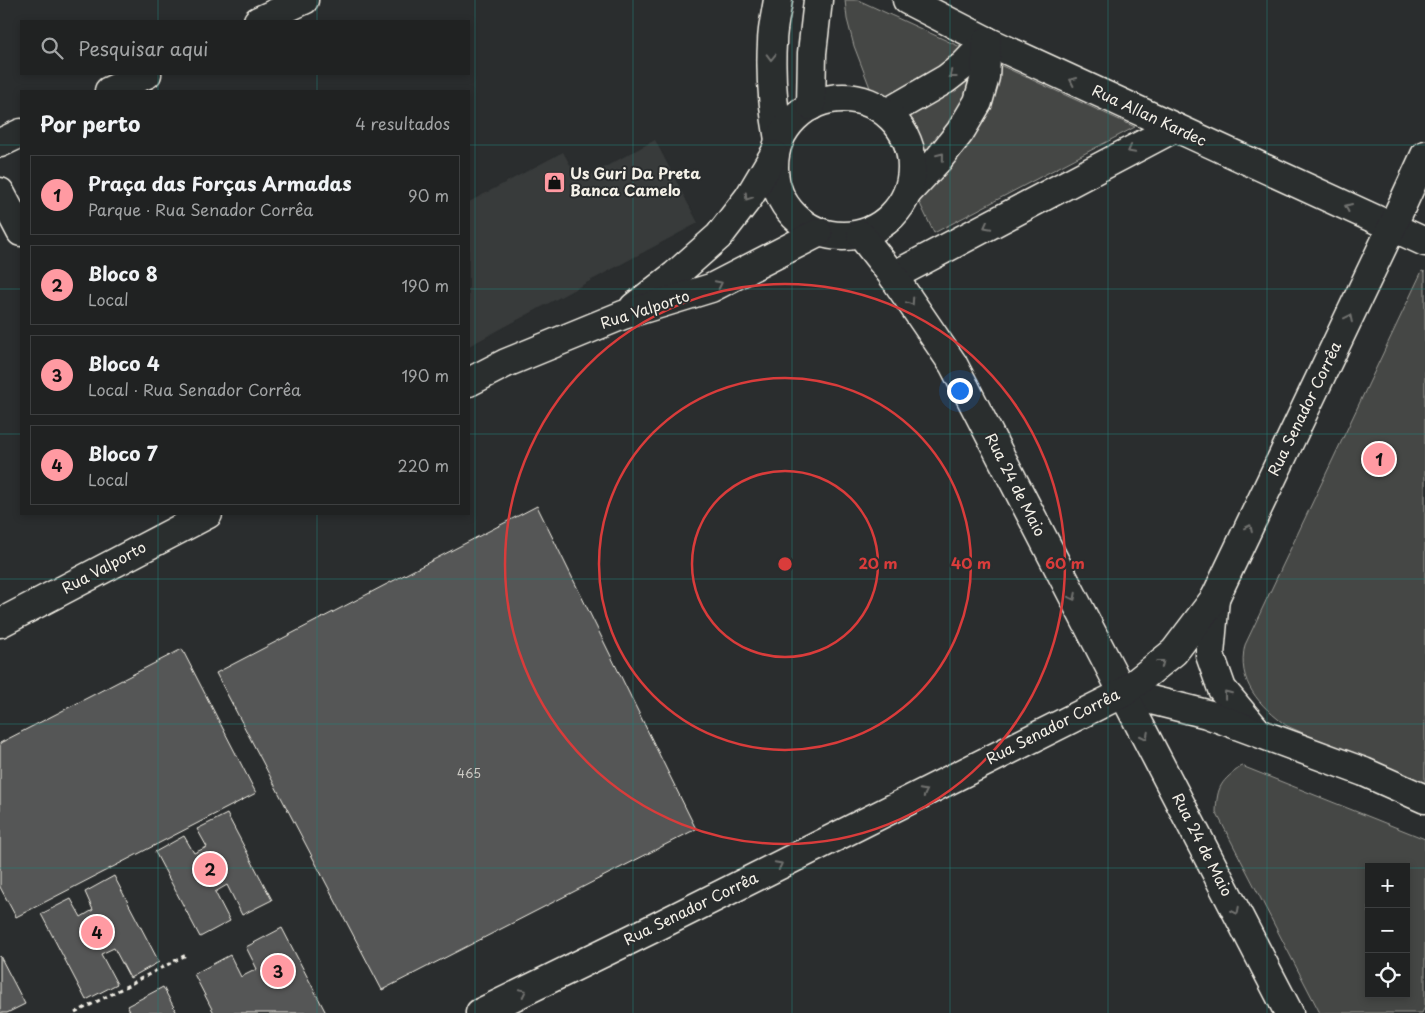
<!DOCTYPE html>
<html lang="pt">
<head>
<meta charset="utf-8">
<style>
  :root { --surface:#202222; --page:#2d2f2f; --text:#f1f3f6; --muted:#a2a4a5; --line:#3d3f40; --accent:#ff9aa2 }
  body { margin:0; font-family:"Playpen Sans",sans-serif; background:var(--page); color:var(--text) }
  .controls { position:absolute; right:15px; bottom:15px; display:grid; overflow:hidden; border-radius:0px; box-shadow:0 2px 8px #0003 }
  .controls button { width:45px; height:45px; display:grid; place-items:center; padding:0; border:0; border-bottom:1px solid var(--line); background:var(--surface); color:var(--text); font:25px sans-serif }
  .you { position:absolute; left:959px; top:390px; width:18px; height:18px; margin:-12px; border:4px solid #fff; border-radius:50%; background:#1a73e8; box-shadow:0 0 0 8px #1a73e833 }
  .badge { display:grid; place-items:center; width:32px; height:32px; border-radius:50%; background:var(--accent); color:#111; font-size:16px; font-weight:700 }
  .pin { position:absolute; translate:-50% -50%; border:2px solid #fff; box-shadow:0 1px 5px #0006 }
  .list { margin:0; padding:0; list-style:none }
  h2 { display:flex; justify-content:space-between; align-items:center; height:65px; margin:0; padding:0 20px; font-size:21px }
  h2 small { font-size:16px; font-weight:400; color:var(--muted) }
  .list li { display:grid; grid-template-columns:32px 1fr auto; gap:15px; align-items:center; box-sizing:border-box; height:80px; margin:0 10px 10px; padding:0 10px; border:1px solid var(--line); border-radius:0px }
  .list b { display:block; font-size:19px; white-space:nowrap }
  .list p { margin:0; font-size:16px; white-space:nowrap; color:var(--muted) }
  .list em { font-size:16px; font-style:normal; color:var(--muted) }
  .icon { flex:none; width:28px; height:28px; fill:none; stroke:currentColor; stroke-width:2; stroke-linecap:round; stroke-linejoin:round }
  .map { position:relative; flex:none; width:1425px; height:1013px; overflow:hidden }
  .search { position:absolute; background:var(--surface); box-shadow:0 2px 8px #0003; left:20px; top:20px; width:450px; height:55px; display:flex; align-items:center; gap:12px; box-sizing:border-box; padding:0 18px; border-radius:0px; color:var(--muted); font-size:19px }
  .panel { position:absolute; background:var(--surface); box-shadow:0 2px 8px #0003; left:20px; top:90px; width:450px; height:425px; border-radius:0px }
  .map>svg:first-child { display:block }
  .built { fill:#373a3a }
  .green { fill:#444645; stroke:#9c9c96; fill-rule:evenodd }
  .building { fill:#555756; stroke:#f4f1e8 }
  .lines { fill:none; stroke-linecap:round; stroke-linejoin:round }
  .street-casing { stroke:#f4f1e8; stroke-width:31 }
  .secondary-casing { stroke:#f4f1e8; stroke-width:31 }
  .primary-casing { stroke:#f4f1e8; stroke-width:31 }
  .path { stroke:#f4f1e8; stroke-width:3; stroke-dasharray:4 4; stroke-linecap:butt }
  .street { stroke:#2a2d2e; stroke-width:28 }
  .secondary { stroke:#2a2d2e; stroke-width:28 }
  .primary { stroke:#2a2d2e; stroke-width:28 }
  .oneway { stroke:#71726f }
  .grid { fill:none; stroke:#26827a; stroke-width:1; stroke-opacity:0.55 }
  .ring { fill:none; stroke:#d93c3b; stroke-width:2.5 }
  .labels { text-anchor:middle; stroke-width:4; stroke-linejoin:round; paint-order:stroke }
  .number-label { font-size:12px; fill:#cccac4 }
  .street-label { font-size:15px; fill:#f4f1e8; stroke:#2a2d2e }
  .poi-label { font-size:15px; font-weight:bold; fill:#f4f1e8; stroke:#2a2d2e; text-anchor:start }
  .centre { fill:#d93c3b; stroke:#2a2d2e; stroke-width:2.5 }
  .ring-label { font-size:15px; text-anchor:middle; font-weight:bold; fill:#d93c3b; stroke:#2a2d2e; stroke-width:4; stroke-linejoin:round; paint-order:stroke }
</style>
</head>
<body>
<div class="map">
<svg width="1425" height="1013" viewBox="0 0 1425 1013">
  <rect width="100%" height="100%" fill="#2a2d2e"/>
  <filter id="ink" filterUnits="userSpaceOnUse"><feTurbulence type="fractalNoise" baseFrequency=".02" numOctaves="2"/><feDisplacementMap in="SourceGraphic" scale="10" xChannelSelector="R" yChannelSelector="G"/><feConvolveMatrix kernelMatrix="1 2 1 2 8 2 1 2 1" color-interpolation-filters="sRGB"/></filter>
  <g filter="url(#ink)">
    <polygon class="built" points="655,140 698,223 469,346 469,202 563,152 579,181"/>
    <g class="green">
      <polygon points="845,0 858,0 1135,127 934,233 892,145 854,46 847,19"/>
      <path d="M1422 271 1425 272V787L1287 726C1260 706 1236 682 1245 645Z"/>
      <path d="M1242 766 1425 839V1007L1422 1013H1320L1216 812C1217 786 1221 781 1242 766ZM1369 867H1406V994H1369Z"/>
    </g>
    <g class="building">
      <polygon points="537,506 696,829 382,990 216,673"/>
      <polygon points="182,649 256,793 16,917 0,887 0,743"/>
      <polygon points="227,814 272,900 242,915 227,885 215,892 230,921 200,937 155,852 184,836 194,853 207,847 197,829"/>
      <polygon points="114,876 159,962 130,978 114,948 101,954 117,984 86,1000 41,914 71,899 81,917 93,910 85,892"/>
      <polygon points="282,928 326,1013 214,1013 194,974 230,955 241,977 257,969 246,947"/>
      <polygon points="0,956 25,1004 7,1013 0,1013"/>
      <polygon points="163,987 177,1013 131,1013 127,1006"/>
    </g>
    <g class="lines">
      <defs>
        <g id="street">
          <polyline points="907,0 987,41 1425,242"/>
          <polyline points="258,21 304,0"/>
          <polyline points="109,91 147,74"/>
          <polyline points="887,113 946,79 964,65 987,41"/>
          <polyline points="0,143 21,133"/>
          <polyline points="0,192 21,232"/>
          <polyline points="908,192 937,161 960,132 978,102 985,77 987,41"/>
          <polyline points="893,276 1174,128"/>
          <polyline points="1215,598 1210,655 1222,689 1257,731"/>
          <polyline points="1123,693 1207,714 1364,772 1425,799"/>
        </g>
        <polyline id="secondary" points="1123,693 1289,1013"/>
        <g id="primary">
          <path d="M778 0C776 14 772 28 772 43 770 76 773 107 779 140"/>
          <circle cx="843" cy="167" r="69"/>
          <polyline points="811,106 812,53 818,0"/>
          <polyline points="861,235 893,276 953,364 1123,693"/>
          <polyline points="634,307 675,275 719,236 749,197 774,155"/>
          <polyline points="469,382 506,363 623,315 711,288 818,233"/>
          <polyline points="0,623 208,514"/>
          <polyline points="480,1013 650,930 1123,693 1174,652 1215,598 1392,227 1425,155"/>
        </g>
      </defs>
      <use href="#street" class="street-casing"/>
      <use href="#secondary" class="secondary-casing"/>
      <use href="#primary" class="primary-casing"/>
      <polyline class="path" points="75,1013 186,955"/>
      <use href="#street" class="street"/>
      <use href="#secondary" class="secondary"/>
      <use href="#primary" class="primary"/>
    </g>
    <defs><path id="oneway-chevron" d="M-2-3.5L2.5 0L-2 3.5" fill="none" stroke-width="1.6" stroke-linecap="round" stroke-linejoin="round" transform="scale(1.25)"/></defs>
    <g class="oneway">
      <use href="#oneway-chevron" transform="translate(771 57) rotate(91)"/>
      <use href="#oneway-chevron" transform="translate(952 75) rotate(142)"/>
      <use href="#oneway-chevron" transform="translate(1073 81) rotate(-155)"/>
      <use href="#oneway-chevron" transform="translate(1131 150) rotate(152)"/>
      <use href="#oneway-chevron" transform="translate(941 156) rotate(-51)"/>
      <use href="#oneway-chevron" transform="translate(748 197) rotate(124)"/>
      <use href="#oneway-chevron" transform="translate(1348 207) rotate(-156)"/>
      <use href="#oneway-chevron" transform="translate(987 226) rotate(152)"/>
      <use href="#oneway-chevron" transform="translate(719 284) rotate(-26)"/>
      <use href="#oneway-chevron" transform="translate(911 302) rotate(56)"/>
      <use href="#oneway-chevron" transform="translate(1349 318) rotate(-64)"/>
      <use href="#oneway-chevron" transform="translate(1249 528) rotate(-64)"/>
      <use href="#oneway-chevron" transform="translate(1073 597) rotate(63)"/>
      <use href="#oneway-chevron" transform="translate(1161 663) rotate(-38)"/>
      <use href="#oneway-chevron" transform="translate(1227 694) rotate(-128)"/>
      <use href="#oneway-chevron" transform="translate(1145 736) rotate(63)"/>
      <use href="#oneway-chevron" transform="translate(924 792) rotate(-27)"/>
      <use href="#oneway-chevron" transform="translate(779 865) rotate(-27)"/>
      <use href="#oneway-chevron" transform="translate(1236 911) rotate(63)"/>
      <use href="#oneway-chevron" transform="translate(523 992) rotate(-26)"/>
    </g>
  </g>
  <path class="grid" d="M158 0V21M317 0V21M475 0V1013M633 0V1013M792 0V1013M950 0V1013M1108 0V1013M1267 0V1013M158 74V91M317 74V91M0 145H21M469 145H1425M0 289H21M469 289H1425M0 434H21M469 434H1425M158 514V1013M317 514V1013M0 579H1425M0 724H1425M0 868H1369M1406 868H1425"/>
  <g class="ring">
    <circle cx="785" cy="564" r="93"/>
    <circle cx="785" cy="564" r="186"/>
    <circle cx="785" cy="564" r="280"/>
  </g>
  <defs>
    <symbol id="shop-square" viewBox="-11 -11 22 22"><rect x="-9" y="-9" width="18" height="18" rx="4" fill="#ff9aa2" stroke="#2a2d2e"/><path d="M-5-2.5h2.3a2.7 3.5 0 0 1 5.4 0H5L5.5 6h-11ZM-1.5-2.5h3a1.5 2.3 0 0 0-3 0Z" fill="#111"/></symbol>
  </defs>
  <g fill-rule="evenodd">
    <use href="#shop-square" x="542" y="170" width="25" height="25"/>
  </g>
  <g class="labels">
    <g class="number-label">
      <text x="469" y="778">465</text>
    </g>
    <g class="street-label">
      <text transform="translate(1149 116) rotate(25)" y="5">Rua Allan Kardec</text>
      <text transform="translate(645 310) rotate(-18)" y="5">Rua Valporto</text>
      <text transform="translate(1305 409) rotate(-64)" y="5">Rua Senador Corrêa</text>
      <text transform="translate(1015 485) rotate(63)" y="5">Rua 24 de Maio</text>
      <text transform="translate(104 568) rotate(-28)" y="5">Rua Valporto</text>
      <text transform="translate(1053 727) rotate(-27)" y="5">Rua Senador Corrêa</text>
      <text transform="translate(1202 845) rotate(63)" y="5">Rua 24 de Maio</text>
      <text transform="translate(691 909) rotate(-26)" y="5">Rua Senador Corrêa</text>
    </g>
    <g class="poi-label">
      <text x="570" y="179">Us Guri Da Preta<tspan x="570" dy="17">Banca Camelo</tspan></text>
    </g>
  </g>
  <circle cx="785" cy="564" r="8" class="centre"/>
  <g class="ring-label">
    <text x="878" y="569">20 m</text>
    <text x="971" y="569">40 m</text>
    <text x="1065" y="569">60 m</text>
  </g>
</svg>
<div class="controls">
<button>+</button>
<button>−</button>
<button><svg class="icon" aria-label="locate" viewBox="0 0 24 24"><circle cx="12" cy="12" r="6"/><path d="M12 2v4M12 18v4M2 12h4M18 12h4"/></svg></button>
</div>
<div class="you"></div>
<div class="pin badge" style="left:1379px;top:459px">1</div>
<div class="pin badge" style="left:210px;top:869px">2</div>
<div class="pin badge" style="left:278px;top:971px">3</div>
<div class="pin badge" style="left:97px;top:932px">4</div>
<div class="search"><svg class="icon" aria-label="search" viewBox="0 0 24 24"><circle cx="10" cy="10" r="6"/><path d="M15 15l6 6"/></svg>Pesquisar aqui</div>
<section class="panel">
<h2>Por perto<small>4 resultados</small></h2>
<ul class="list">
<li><span class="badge">1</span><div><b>Praça das Forças Armadas</b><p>Parque · Rua Senador Corrêa</p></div><em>90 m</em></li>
<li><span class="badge">2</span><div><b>Bloco 8</b><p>Local</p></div><em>190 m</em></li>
<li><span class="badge">3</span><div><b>Bloco 4</b><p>Local · Rua Senador Corrêa</p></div><em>190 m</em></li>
<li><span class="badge">4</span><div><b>Bloco 7</b><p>Local</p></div><em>220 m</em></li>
</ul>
</section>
</div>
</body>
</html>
